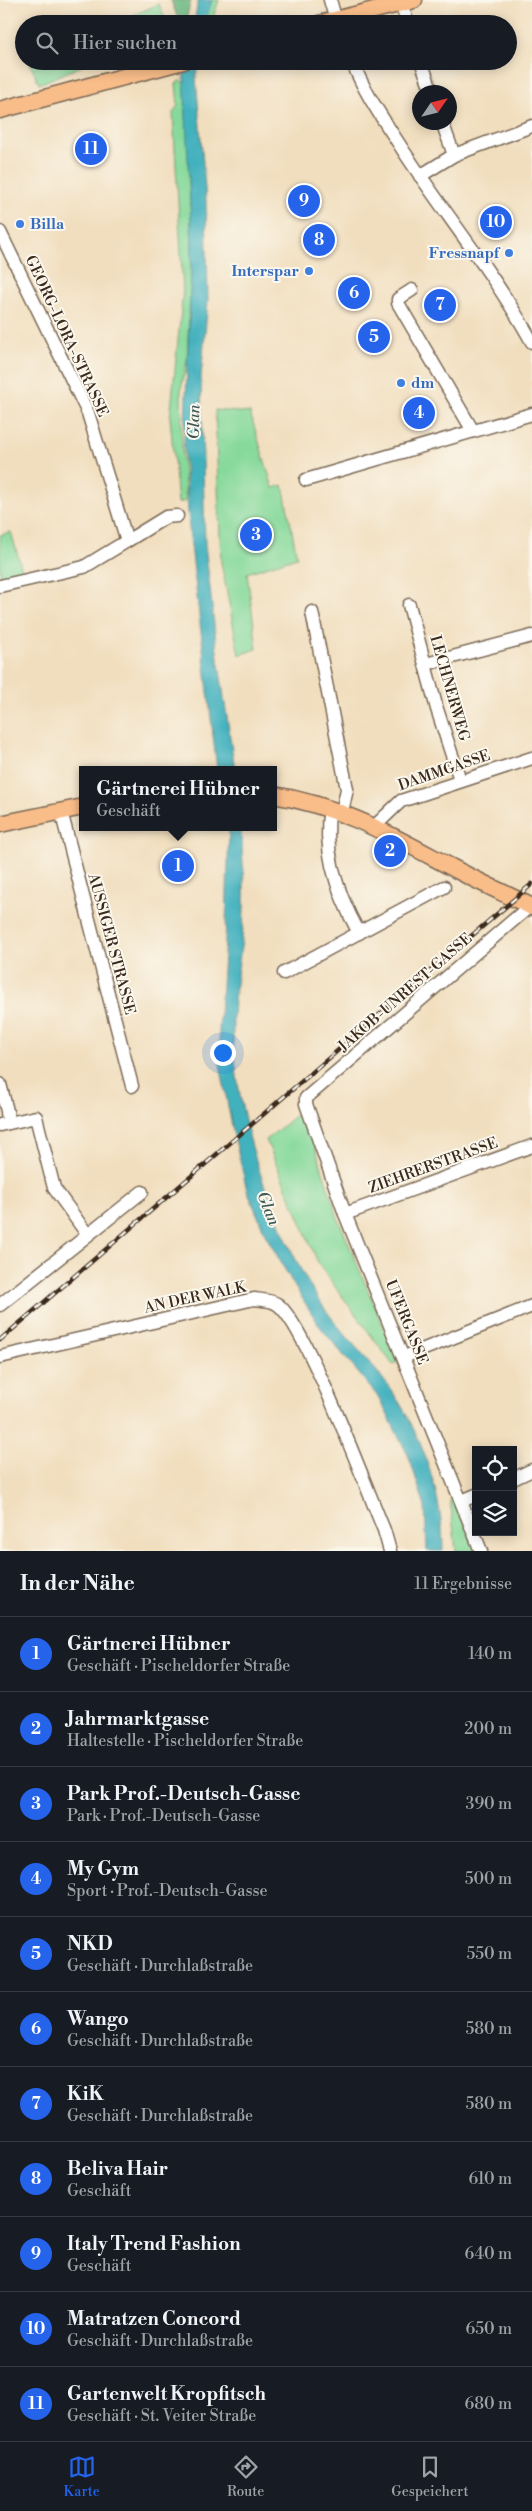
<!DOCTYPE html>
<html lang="de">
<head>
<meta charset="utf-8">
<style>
  :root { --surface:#171b24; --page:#20242c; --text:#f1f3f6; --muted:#9ea1a6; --line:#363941; --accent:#2563eb }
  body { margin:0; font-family:"Libre Bodoni",serif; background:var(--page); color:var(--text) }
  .controls { position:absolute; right:15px; bottom:15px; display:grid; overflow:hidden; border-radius:0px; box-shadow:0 2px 12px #0003 }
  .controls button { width:45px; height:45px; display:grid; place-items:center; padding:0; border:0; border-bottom:1px solid var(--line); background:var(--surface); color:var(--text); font:25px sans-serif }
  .compass { position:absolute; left:412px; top:85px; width:45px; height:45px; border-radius:50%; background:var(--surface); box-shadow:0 2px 12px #0003; rotate:55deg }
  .you { position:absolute; left:222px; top:1052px; width:18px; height:18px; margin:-12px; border:4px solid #fff; border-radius:50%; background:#1a73e8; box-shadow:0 0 0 8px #1a73e833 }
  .badge { display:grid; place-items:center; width:32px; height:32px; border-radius:50%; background:var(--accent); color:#fff; font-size:16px; font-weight:700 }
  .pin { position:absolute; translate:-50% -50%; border:2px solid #fff; box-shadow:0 1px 5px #0006 }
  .popup { position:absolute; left:79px; top:766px; width:198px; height:65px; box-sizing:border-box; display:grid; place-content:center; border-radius:0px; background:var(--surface); filter:drop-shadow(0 1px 4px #0005); font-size:16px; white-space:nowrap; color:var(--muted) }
  .popup b { font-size:19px; color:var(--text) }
  .popup::after { content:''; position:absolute; left:50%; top:100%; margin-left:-10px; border:10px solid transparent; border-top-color:var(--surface) }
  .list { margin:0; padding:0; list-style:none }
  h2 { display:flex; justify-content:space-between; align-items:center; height:65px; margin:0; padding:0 20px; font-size:21px }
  h2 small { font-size:16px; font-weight:400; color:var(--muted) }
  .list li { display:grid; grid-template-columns:32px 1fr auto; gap:15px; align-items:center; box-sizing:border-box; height:75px; padding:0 20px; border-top:1px solid var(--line) }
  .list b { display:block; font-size:19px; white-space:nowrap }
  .list p { margin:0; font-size:16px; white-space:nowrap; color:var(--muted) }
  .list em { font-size:16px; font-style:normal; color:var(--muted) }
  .icon { flex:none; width:28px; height:28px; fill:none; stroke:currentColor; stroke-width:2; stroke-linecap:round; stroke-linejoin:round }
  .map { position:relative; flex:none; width:532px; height:1551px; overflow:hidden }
  .search { position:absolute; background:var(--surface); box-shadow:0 2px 12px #0003; left:15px; right:15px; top:15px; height:55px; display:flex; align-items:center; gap:12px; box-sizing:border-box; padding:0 18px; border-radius:28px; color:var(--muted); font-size:19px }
  .sheet { height:890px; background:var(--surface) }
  nav { display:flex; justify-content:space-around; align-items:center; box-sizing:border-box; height:70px; border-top:1px solid var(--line); background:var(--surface); font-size:14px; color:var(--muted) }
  nav a { display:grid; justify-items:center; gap:2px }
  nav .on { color:var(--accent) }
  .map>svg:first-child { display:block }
  .green { fill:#87d99b; stroke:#61825c }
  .forest { fill:#6db983; stroke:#547250 }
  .water { fill:#43b1be; stroke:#3f6e6e }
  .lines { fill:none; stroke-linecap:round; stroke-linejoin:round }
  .minor-casing { stroke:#7b6956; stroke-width:15 }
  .major-casing { stroke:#7b6956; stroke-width:19 }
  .minor { stroke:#fff; stroke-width:12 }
  .major { stroke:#f9bd89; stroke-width:16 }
  .rail-casing { stroke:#3b2a1e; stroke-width:4.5 }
  .rail { stroke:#fbf7ec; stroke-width:2.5; stroke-dasharray:8; stroke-linecap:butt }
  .shop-dot { fill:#3f7fe0; stroke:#fbf7ec; stroke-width:2 }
  .labels { text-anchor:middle; stroke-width:4; stroke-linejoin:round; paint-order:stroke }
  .shop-label { font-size:15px; font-weight:bold; fill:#366cbe; stroke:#fbf7ec; text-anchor:start }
  .street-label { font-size:15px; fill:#3b2a1e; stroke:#fbf7ec }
  .water-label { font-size:16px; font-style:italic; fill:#3e5956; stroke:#fbf7ec }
</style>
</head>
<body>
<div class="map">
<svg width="532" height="1551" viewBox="0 0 532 1551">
  <rect width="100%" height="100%" fill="#fbf7ec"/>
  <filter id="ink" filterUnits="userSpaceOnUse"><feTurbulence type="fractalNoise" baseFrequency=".02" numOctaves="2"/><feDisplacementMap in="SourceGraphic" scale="10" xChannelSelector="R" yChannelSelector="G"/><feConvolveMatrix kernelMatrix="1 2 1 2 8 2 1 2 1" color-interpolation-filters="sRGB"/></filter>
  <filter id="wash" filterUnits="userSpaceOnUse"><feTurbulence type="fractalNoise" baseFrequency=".0096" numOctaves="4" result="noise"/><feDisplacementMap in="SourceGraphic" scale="20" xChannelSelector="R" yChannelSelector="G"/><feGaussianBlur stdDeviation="1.12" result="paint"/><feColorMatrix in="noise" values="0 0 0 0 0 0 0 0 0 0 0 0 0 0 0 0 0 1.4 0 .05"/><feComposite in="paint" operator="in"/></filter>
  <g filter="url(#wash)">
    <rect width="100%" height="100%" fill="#f1debe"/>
    <g class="green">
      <polygon points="212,0 219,0 211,24 208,24 209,20 206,15"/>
      <polygon points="159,4 167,24 118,24 117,22"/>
      <polygon points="35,61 81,61 82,66 39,84 30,63"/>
      <polygon points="180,80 185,84 192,246 187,361 181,389 182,447 186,501 178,503 170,418 183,291 173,113 178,105 176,84"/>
      <polygon points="215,410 250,413 273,488 283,485 297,557 247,573 257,649 239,655 221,562"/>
      <polygon points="11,532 23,573 0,578 0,535"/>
      <polygon points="303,1109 338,1218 398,1362 393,1365 319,1265 266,1140"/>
      <polygon points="455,1497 476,1551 456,1551 450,1499"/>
    </g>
    <polygon class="forest" points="171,0 191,0 185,24 173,24 179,22"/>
    <g class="water">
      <polygon points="198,0 212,0 205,24 194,24"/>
      <polygon points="186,61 199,61 196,77 206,200 208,300 201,377 205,544 217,651 235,770 217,770 189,528 184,446 192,246 184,77"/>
      <path d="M229 827H241V829C242 855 245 881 244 907 244 949 231 992 233 1035 236 1091 249 1145 269 1198 284 1236 301 1275 325 1309 346 1339 375 1365 396 1397 424 1441 443 1498 443 1551H427L425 1507 409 1457 379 1398 321 1328 295 1287 266 1236 247 1190 232 1127 220 1064 219 1031 226 924Z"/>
    </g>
  </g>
  <g filter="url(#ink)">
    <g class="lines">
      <defs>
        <g id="minor">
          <polyline points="330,0 337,24"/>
          <polyline points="401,3 408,24"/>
          <path d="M352 61C364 92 383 119 401 147 443 212 494 273 532 342"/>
          <polyline points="421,61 432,92"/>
          <polyline points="442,122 454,155"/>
          <polyline points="420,176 454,155 532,126"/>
          <polyline points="0,232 88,413 127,541 84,567 0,586"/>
          <polyline points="412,290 398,299 398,303 473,431"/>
          <polyline points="306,480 532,414"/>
          <polyline points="127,541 166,517 177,516"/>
          <polyline points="409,605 437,709 460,780"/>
          <polyline points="312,612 347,789 342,812"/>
          <polyline points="426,664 532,636"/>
          <path d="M330 808C322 852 338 895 359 933"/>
          <polyline points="61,811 132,1086"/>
          <polyline points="375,826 401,801 532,758"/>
          <polyline points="284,973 444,887"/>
          <polyline points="0,1084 7,1111 8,1123"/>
          <polyline points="0,1125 36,1117 54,1188 87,1234"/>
          <polyline points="345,1214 532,1146"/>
          <polyline points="0,1305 142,1192"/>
          <path d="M0 1357 254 1299C261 1300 271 1300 277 1304 305 1322 367 1490 384 1530L390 1551"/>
          <polyline points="404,1357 532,1306"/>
          <polyline points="513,1479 532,1470"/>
          <polyline points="462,1501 476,1495"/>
          <polyline points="481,1551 345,1214 306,1104 306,1098 530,906"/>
        </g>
        <g id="major">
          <polyline points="319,24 414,0"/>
          <polyline points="0,110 183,61"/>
          <path d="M273 795C340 805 394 837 453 868 479 882 506 894 532 907"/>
          <polyline points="0,824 83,807"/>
        </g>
      </defs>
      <use href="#minor" class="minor-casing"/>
      <use href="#major" class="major-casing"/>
      <use href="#minor" class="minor"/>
      <use href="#major" class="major"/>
      <defs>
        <polyline id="rail" points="0,1340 532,884"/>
      </defs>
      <use href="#rail" class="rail-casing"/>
      <use href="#rail" class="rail"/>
    </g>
  </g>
  <g class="shop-dot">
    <circle cx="20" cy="224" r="5"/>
    <circle cx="509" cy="253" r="5"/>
    <circle cx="309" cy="271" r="5"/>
    <circle cx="401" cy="383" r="5"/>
  </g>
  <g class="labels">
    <g class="shop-label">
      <text x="30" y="229">Billa</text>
      <text x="499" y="258" text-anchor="end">Fressnapf</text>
      <text x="299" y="276" text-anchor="end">Interspar</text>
      <text x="411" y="388">dm</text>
    </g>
    <g class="street-label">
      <text transform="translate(67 336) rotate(65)" y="5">GEORG-LORA-STRASSE</text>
      <text transform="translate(450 688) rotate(74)" y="5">LECHNERWEG</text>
      <text transform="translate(444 770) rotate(-19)" y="5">DAMMGASSE</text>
      <text transform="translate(112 944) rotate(75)" y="5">AUSSIGER STRASSE</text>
      <text transform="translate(405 992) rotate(-41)" y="5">JAKOB-UNREST-GASSE</text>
      <text transform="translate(433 1165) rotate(-20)" y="5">ZIEHRERSTRASSE</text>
      <text transform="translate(195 1297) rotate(-12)" y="5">AN DER WALK</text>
      <text transform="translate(407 1322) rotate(68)" y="5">UFERGASSE</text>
    </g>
    <g class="water-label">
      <text transform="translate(193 422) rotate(-89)" y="6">Glan</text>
      <text transform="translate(269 1208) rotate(68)" y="6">Glan</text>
    </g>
  </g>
</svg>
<div class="controls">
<button><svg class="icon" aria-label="locate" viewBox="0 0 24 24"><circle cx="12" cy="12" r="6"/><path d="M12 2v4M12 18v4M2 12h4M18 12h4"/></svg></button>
<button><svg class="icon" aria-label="layers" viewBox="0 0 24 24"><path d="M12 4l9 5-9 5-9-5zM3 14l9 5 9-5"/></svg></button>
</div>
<svg class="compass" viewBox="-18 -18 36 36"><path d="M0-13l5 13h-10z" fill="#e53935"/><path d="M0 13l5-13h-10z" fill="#9ea1a6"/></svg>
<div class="you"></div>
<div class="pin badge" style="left:178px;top:866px">1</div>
<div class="popup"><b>Gärtnerei Hübner</b>Geschäft</div>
<div class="pin badge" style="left:390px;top:851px">2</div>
<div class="pin badge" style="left:256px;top:535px">3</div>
<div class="pin badge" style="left:419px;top:413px">4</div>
<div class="pin badge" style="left:374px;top:337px">5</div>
<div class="pin badge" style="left:354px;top:293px">6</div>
<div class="pin badge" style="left:440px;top:305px">7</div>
<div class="pin badge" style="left:319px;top:240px">8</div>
<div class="pin badge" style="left:304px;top:201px">9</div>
<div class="pin badge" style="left:496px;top:222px">10</div>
<div class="pin badge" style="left:91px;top:149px">11</div>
<div class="search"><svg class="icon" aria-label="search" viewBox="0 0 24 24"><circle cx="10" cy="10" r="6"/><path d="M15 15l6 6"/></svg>Hier suchen</div>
</div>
<section class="sheet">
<h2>In der Nähe<small>11 Ergebnisse</small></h2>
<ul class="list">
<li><span class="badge">1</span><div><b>Gärtnerei Hübner</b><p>Geschäft · Pischeldorfer Straße</p></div><em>140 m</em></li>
<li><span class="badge">2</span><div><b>Jahrmarktgasse</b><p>Haltestelle · Pischeldorfer Straße</p></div><em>200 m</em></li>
<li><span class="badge">3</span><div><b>Park Prof.-Deutsch-Gasse</b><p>Park · Prof.-Deutsch-Gasse</p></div><em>390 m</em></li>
<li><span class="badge">4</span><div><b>My Gym</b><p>Sport · Prof.-Deutsch-Gasse</p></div><em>500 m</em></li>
<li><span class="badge">5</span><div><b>NKD</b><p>Geschäft · Durchlaßstraße</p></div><em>550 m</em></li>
<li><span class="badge">6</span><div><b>Wango</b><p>Geschäft · Durchlaßstraße</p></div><em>580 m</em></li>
<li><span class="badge">7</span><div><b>KiK</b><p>Geschäft · Durchlaßstraße</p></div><em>580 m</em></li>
<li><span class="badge">8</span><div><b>Beliva Hair</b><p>Geschäft</p></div><em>610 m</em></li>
<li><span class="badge">9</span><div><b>Italy Trend Fashion</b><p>Geschäft</p></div><em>640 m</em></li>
<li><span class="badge">10</span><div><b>Matratzen Concord</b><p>Geschäft · Durchlaßstraße</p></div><em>650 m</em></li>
<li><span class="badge">11</span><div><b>Gartenwelt Kropfitsch</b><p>Geschäft · St. Veiter Straße</p></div><em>680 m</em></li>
</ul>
</section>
<nav>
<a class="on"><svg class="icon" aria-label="map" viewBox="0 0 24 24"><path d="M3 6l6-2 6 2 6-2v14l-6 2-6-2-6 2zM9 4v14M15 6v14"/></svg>Karte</a>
<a><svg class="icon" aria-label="directions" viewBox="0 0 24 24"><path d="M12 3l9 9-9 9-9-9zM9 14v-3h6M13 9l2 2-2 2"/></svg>Route</a>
<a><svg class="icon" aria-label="saved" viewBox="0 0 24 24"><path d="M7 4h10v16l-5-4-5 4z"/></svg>Gespeichert</a>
</nav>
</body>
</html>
